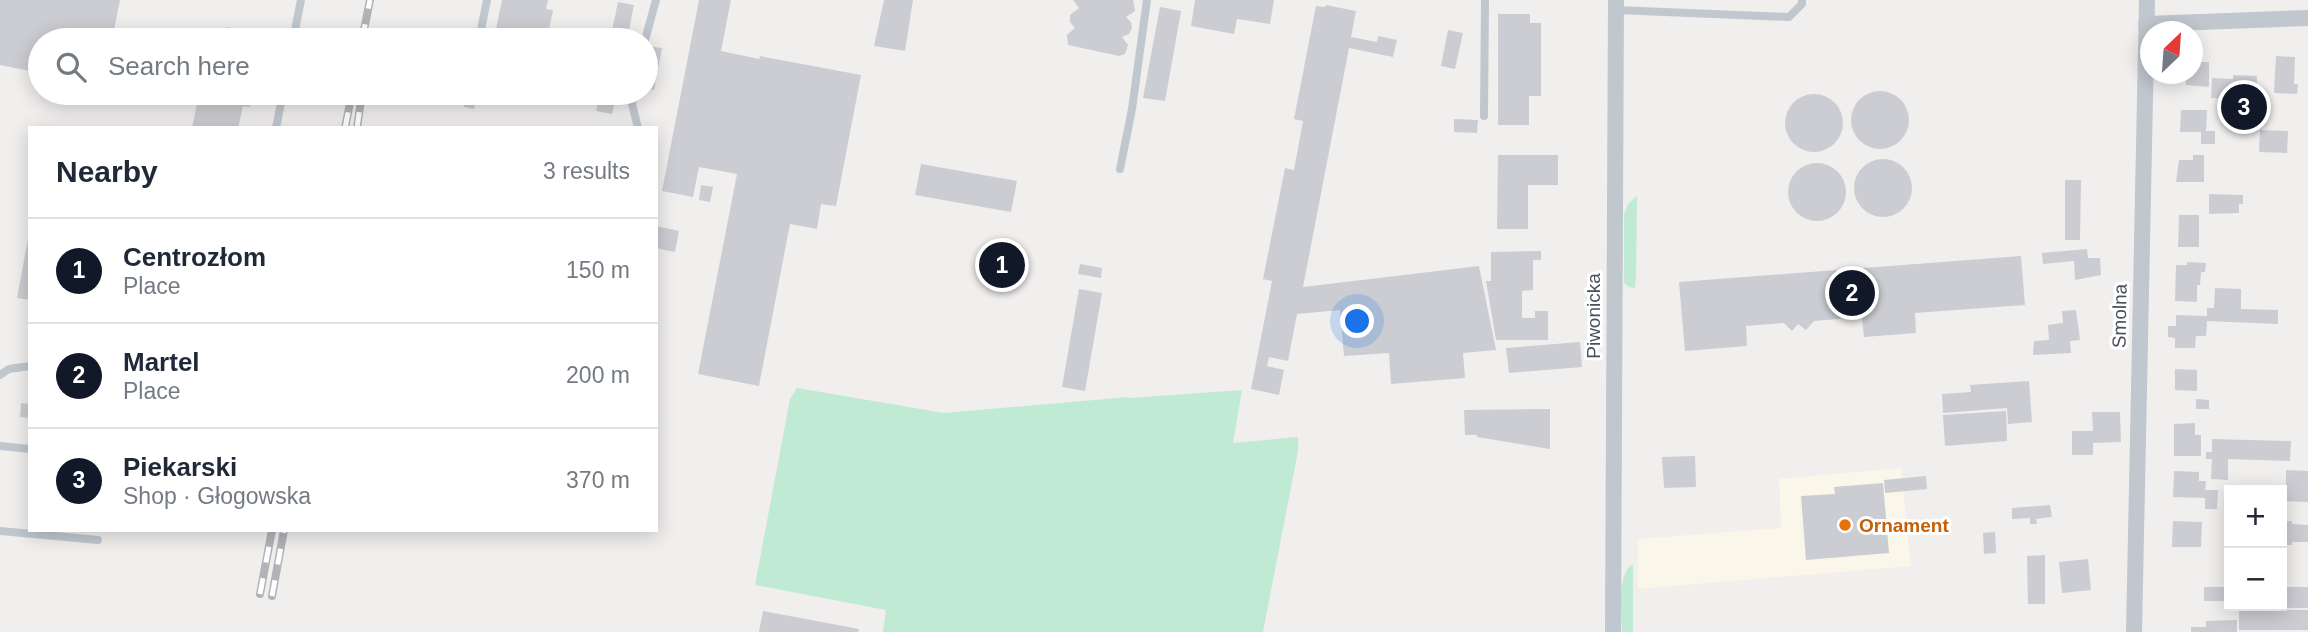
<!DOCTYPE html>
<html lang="en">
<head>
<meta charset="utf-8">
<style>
  :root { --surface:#fff; --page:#f2f2f3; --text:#1f2937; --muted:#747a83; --line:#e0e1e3; --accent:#111827 }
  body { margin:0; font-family:Arial,sans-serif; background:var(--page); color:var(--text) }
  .controls { position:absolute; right:21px; bottom:21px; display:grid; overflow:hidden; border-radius:0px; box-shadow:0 4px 18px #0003 }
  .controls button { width:63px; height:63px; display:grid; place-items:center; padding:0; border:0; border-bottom:2px solid var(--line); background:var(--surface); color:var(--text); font:35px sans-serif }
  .compass { position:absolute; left:2140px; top:21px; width:63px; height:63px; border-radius:50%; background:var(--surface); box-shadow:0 4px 18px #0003; rotate:25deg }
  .you { position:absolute; left:1358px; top:322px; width:24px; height:24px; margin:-18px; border:5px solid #fff; border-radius:50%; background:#1a73e8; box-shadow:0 0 0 10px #1a73e833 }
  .badge { display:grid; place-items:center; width:46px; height:46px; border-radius:50%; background:var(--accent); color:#fff; font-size:23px; font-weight:700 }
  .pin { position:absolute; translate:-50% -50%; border:4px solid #fff; box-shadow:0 2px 7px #0006 }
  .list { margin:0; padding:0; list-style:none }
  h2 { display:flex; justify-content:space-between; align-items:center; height:91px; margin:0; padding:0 28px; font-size:30px }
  h2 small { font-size:23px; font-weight:400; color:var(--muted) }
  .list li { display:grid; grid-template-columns:46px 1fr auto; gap:21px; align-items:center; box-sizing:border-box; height:105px; padding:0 28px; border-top:2px solid var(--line) }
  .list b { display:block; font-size:26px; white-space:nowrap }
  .list p { margin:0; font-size:23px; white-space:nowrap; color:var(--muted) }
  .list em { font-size:23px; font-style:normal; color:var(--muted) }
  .icon { flex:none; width:38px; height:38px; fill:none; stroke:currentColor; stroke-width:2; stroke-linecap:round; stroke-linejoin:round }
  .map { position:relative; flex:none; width:2308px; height:632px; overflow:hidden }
  .search { position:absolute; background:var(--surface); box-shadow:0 4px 18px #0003; left:28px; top:28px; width:630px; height:77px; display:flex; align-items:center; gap:18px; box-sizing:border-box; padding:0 24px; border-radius:38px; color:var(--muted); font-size:26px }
  .panel { position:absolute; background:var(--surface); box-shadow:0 4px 18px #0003; left:28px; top:126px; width:630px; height:406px; border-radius:0px }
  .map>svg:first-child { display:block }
  .commercial { fill:#faf6e9 }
  .green { fill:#c0ead4 }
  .building { fill:#cccdd2 }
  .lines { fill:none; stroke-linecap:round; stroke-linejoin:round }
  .lane { stroke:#c0c7cf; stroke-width:8 }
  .street { stroke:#c0c7cf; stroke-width:16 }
  .rail-casing { stroke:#b1b3b8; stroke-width:8 }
  .rail { stroke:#fff; stroke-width:5; stroke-dasharray:16; stroke-linecap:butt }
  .food-dot { fill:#e8710a; stroke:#fff; stroke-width:2.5 }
  .labels { text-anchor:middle; stroke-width:6; stroke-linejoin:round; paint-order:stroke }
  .street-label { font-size:19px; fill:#48505a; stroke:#fff }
  .food-label { font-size:19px; font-weight:bold; fill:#c56008; stroke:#fff; text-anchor:start }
</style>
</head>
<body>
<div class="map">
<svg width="2308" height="632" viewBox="0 0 2308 632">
  <rect width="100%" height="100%" fill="#f1eeee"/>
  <polygon class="commercial" points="1901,468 1911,566 1638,589 1638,539 1781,528 1779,479"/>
  <g class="green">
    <polygon points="1637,196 1636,278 1635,288 1629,287 1624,283 1624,214 1628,204"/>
    <polygon points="797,388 944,413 1129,397 1129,398 1242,390 1233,443 1298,437 1298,451 1263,632 883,632 886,610 755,585 790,399"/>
    <path d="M1633 564V632H1622C1622 613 1616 574 1633 564Z"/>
  </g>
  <g class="building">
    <polygon points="0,0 120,0 112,40 40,40 40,73 0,65"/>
    <polygon points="502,0 548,0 546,9 553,10 547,39 496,29"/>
    <polygon points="699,0 731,0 721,51 759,59 760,56 861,75 836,206 821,204 817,229 790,224 759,386 698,374 737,174 699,167 693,197 662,191"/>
    <polygon points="884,0 913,0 905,51 874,46"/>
    <polygon points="1073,0 1133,0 1135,11 1126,17 1131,22 1132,28 1129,34 1122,37 1128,45 1125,54 1119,56 1068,45 1067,35 1075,28 1070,22 1070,15 1079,8"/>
    <polygon points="1195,0 1274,0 1270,24 1237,19 1234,34 1191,26"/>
    <polygon points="618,2 634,5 627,40 610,40"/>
    <polygon points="1326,5 1356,11 1351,37 1377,42 1378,36 1397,40 1393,57 1349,48 1303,287 1479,266 1496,350 1463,353 1465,378 1391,384 1389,353 1344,356 1340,310 1297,314 1288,361 1269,357 1267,366 1284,370 1279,395 1251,389 1272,281 1263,279 1285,168 1294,170 1303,121 1294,119 1316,6 1325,7"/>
    <polygon points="1160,7 1181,11 1165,101 1143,98"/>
    <polygon points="1498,14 1530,14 1530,23 1541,23 1541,96 1529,96 1529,125 1498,125"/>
    <polygon points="227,27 257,33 255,40 224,40"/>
    <polygon points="1448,30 1463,33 1455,69 1441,66"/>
    <polygon points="647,46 662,48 654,90 646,88"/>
    <polygon points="2276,56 2295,57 2294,84 2298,84 2297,94 2274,93"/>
    <polygon points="2192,62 2209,62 2209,87 2186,85 2186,74 2192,74"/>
    <polygon points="2233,75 2257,76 2255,116 2250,116 2250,125 2233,125 2234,99 2211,98 2212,78 2233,79"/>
    <circle cx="1880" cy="120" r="29"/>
    <polygon points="146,93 244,93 253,94 250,107 243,106 238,128 192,128 197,104"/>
    <polygon points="453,93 477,93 474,109 464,107 465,99 452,96"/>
    <polygon points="600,93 617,93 612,114 596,111"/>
    <circle cx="1814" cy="123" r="29"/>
    <polygon points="2181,110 2207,110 2206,131 2215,131 2215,144 2201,144 2201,132 2180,132"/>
    <polygon points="1454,119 1478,120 1477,133 1454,132"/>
    <polygon points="2260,130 2288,131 2287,153 2259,152"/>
    <polygon points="1498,155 1558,155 1558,185 1528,185 1528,229 1497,229"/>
    <polygon points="2193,155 2204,155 2204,182 2176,182 2179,160 2193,160"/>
    <circle cx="1883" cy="188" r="29"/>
    <circle cx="1817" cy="192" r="29"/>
    <polygon points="921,164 1017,181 1011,212 915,195"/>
    <polygon points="2065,180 2081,180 2080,240 2065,240"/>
    <polygon points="701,185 713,187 710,202 699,200"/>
    <polygon points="2209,194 2243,195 2243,204 2239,204 2239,213 2209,214"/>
    <polygon points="2179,215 2199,215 2199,247 2178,247"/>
    <polygon points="656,226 679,231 675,252 656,248"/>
    <polygon points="28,239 30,239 30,300 17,298"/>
    <polygon points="2087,249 2088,258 2100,258 2101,275 2075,280 2074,261 2043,264 2042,253"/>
    <polygon points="985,251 1024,258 1020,279 981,272"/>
    <polygon points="1541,251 1541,260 1533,260 1533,290 1522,291 1522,318 1535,318 1535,311 1548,311 1548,340 1496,340 1486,281 1491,281 1491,252"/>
    <polygon points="2021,256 2025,305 1915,313 1916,333 1864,337 1862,317 1814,321 1806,330 1798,324 1792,331 1784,323 1746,326 1747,346 1685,351 1679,282"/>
    <polygon points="2187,262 2206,263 2205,272 2201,272 2200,285 2197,285 2197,302 2175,301 2176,265 2187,265"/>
    <polygon points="1080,264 1102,268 1101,278 1078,274"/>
    <polygon points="2215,288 2241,289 2241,309 2278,310 2278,324 2207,321 2206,336 2196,336 2195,348 2175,348 2175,338 2168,337 2168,326 2176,326 2176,315 2207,316 2207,308 2214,308"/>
    <polygon points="1079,289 1102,293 1085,391 1062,387"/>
    <polygon points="2076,310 2080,340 2070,341 2071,353 2033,355 2034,341 2049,340 2048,325 2063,323 2062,311"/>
    <polygon points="1580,342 1582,367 1509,373 1506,348"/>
    <polygon points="2175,369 2197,370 2197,391 2175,390"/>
    <polygon points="2029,381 2032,422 2008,424 2007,408 1943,413 1942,394 1971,392 1970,385"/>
    <polygon points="2196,399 2209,400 2209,409 2196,409"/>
    <polygon points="21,403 30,404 30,418 20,417"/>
    <polygon points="1550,409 1550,449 1477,437 1477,435 1465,435 1464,410"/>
    <polygon points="2006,411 2007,441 1945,446 1943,415"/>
    <polygon points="2092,412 2120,412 2121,442 2093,443 2093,455 2072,455 2072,431 2093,431"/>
    <polygon points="2195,423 2195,435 2201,435 2201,456 2174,456 2174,424"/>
    <polygon points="2212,439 2291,441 2290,461 2228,459 2228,480 2211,479 2212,459 2206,459 2206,452 2212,452"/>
    <polygon points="1695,456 1696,487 1664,488 1662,457"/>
    <polygon points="2286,470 2308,471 2308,502 2282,501 2282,488 2286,488"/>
    <polygon points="2174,471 2199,472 2199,481 2206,481 2205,490 2218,490 2217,509 2205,509 2205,498 2173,497"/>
    <polygon points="1926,476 1927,489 1885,493 1884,480"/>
    <polygon points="1883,483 1889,553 1806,560 1801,496 1835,494 1834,487"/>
    <polygon points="2050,505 2052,517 2036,519 2037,524 2030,524 2030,518 2012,519 2012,508"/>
    <polygon points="2227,510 2229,510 2229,558 2226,558"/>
    <polygon points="2173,521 2202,522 2201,547 2172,547"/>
    <polygon points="2282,521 2292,521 2292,524 2308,525 2308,542 2292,542 2292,545 2282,545"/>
    <polygon points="1995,532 1996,553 1984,554 1983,533"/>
    <polygon points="2045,555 2045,604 2028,604 2027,556"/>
    <polygon points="2088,559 2091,590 2062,593 2059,562"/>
    <rect x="2204" y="587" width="25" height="14"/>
    <rect x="2282" y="587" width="26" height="21"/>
    <polygon points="2239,606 2247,606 2248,610 2308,610 2308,630 2239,630"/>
    <polygon points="763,611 859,629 858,632 759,632"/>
    <polygon points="2237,620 2237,632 2191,632 2191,627 2206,627 2206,621"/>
  </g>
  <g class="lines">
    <g class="lane">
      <polyline points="1616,10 1789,17 1802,4 1802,0"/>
      <polyline points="481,30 487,0"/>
      <polyline points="293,40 301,0"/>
      <polyline points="645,40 656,0"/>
      <polyline points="634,93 632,104 638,128"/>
      <polyline points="1484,116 1485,0"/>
      <polyline points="276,128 283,93"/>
      <polyline points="1120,169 1132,109 1147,0"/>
      <polyline points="0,375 9,369 30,366"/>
      <polyline points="0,446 30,449"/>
      <polyline points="0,531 98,540"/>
    </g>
    <g class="street">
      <polyline points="2146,24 2308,18"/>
      <polyline points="1613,632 1616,0"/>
      <polyline points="2134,632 2147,0"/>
    </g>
    <defs>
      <g id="rail">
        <polyline points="362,40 370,0"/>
        <polyline points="345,128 352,93"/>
        <polyline points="357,128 362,93"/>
        <polyline points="260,594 272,530"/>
        <polyline points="272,596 284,530"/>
      </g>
    </defs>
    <use href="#rail" class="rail-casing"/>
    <use href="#rail" class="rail"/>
  </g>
  <circle class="food-dot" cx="1845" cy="525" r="7"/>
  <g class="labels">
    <g class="street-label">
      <text transform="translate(1593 316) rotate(-90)" y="7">Piwonicka</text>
      <text transform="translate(2119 316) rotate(-89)" y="7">Smolna</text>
    </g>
    <g class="food-label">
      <text x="1859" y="532">Ornament</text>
    </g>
  </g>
</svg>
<div class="controls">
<button>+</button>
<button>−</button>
</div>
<svg class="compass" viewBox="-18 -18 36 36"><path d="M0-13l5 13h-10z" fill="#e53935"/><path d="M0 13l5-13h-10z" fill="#747a83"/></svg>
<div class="you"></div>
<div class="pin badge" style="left:1002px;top:265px">1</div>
<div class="pin badge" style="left:1852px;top:293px">2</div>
<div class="pin badge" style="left:2244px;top:107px">3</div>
<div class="search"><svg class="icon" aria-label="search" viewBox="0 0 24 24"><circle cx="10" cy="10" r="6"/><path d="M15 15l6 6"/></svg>Search here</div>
<section class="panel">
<h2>Nearby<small>3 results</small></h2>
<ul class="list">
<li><span class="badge">1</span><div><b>Centrozłom</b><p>Place</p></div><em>150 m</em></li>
<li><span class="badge">2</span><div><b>Martel</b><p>Place</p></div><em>200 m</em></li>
<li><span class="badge">3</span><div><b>Piekarski</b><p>Shop · Głogowska</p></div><em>370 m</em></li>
</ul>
</section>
</div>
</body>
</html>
